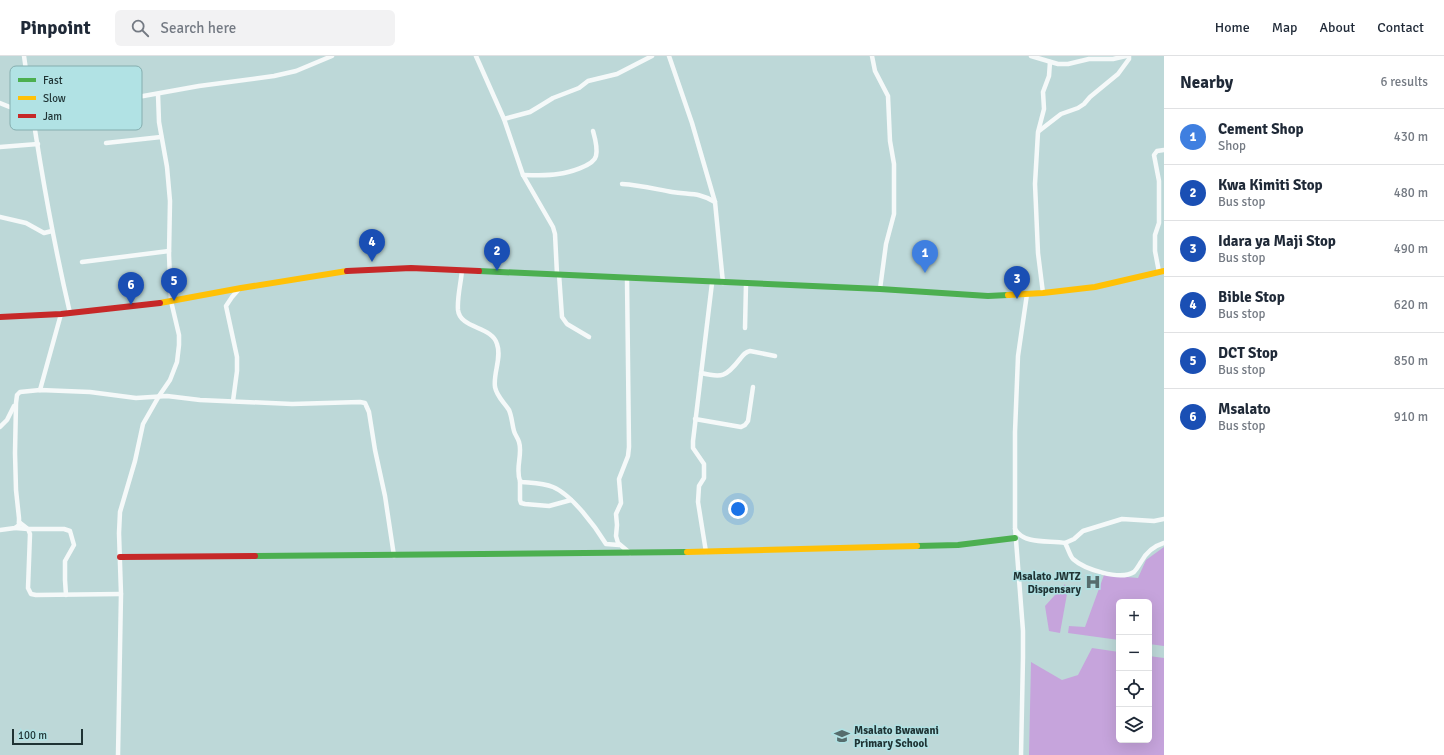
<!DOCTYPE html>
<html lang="en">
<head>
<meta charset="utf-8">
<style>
  :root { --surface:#fff; --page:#f2f2f3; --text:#1f2937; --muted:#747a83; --line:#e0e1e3; --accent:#0b8043 }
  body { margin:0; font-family:Signika,sans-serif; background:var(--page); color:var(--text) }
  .controls { position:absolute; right:12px; bottom:12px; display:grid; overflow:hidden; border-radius:6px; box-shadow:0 4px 16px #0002 }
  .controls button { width:36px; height:36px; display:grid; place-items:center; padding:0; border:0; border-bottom:1px solid var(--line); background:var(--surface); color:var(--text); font:20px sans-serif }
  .scale { position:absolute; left:12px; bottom:10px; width:71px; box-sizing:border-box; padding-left:4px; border:2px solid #1f3334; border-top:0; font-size:11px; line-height:14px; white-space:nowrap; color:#1f3334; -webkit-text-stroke:3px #b1e2e4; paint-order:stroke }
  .you { position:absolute; left:738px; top:453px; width:14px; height:14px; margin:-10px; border:3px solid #fff; border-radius:50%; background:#1a73e8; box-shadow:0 0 0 6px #1a73e833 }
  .badge { display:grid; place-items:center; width:26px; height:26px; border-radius:50%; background:var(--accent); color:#fff; font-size:13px; font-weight:700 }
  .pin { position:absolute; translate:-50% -33px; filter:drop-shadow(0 1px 2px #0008) }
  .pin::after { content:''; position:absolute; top:21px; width:14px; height:12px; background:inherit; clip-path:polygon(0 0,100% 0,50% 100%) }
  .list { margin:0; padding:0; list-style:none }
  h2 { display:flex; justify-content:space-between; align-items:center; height:52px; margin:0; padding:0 16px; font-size:17px }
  h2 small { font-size:13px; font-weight:400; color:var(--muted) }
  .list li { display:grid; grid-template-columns:26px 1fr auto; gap:12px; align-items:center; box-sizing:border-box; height:56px; padding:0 16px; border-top:1px solid var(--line) }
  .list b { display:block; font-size:15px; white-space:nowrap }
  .list p { margin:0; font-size:13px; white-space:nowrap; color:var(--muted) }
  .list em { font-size:13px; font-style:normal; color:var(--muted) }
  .icon { flex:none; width:22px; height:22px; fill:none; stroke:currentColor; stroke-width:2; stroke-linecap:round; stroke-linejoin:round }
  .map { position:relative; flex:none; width:1164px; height:699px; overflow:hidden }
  header { display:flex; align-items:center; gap:24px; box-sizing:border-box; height:56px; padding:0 20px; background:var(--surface); border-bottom:1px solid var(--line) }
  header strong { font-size:19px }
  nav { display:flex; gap:22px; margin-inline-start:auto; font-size:14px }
  .search { width:280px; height:36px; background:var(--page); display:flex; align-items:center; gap:10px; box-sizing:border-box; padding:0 14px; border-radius:6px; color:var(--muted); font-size:15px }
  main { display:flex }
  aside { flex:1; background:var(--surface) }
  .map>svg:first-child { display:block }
  .forest { fill:#c6a4dc }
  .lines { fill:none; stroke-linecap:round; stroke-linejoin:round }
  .street { stroke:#f5f9f9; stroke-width:4.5 }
  .fast { stroke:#4caf50; stroke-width:6 }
  .slow { stroke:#ffc107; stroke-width:6 }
  .jam { stroke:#c62828; stroke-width:6 }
  .labels { text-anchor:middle; stroke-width:3; stroke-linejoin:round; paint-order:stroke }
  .poi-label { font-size:11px; font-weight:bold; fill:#1f3334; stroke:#b1e2e4; text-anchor:end }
  .key { fill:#b1e2e4; stroke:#85aeaf; stroke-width:1 }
  .key-label { font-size:11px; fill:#1f3334 }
</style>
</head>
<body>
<header>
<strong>Pinpoint</strong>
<div class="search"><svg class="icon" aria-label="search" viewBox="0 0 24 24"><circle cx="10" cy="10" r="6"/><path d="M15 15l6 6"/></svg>Search here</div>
<nav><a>Home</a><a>Map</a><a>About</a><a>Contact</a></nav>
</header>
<main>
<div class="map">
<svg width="1164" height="699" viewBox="0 0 1164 699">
  <rect width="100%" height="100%" fill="#bdd8d8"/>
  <g class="forest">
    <polygon points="1164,491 1164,590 1149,588 1149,546 1119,546 1119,584 1068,577 1069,570 1085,571 1104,519 1138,522 1146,504"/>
    <polygon points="1065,528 1067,538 1060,577 1049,575 1045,550"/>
    <polygon points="1092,592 1119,596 1119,684 1149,684 1149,600 1164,602 1164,699 1029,699 1031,606 1062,624 1078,619"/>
  </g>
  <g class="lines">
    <g class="street">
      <path d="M24 0C36 86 50 172 70 257"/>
      <polyline points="476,0 504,63 523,119 553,171 555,178 557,218"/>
      <polyline points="669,0 692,67 715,146 723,227"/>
      <polyline points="872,0 875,15 888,40 890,85 894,108 894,158 886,188 880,233"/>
      <polyline points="1031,0 1058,8 1068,8 1089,3 1113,3 1126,0"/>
      <polyline points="0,47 32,60 199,30 274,20 296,15 332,0"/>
      <polyline points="504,63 530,56 540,50 553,42 579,32 588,25 617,18 652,0"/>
      <polyline points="1039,75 1061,58 1078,52 1084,48 1090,41 1118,18 1129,3 1129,0"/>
      <polyline points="106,87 161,81"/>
      <polyline points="0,91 38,88"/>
      <path d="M523 119C535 119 547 120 558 118 567 117 594 110 596 100 598 92 595 82 593 75"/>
      <path d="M622 128C639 129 655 133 672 136 689 139 699 136 715 146"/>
      <polyline points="0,161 26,167 44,177 52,175"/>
      <polyline points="82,206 169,195"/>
      <path d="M462 214C461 227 457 241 458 254 460 273 492 270 497 288 502 302 493 317 495 331 497 341 504 346 509 354 512 361 512 368 514 375 515 379 518 382 519 386 523 398 515 412 520 425L522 426C532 427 543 427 553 431 572 439 595 470 606 488L619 489"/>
      <polyline points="1159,216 1155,195 1155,179 1159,167 1159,125 1154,99 1157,95 1164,94"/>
      <polyline points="559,218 562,261 567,268 589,281"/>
      <polyline points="627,222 629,391 628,400 619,423 621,447 616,458 617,469 616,480 618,487 630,497"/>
      <polyline points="1043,237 1038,197 1035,128 1038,76 1044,53 1043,36 1049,20 1050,6"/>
      <polyline points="745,272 746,228"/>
      <path d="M701 317C722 322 726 321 740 303 743 299 745 296 750 295L775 300"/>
      <polyline points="40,334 61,258"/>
      <polyline points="233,345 237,315 237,301 226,250 232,241 239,233"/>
      <polyline points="695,363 741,371 745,369 748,365 753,331"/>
      <polyline points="0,371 7,364 14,350"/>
      <polyline points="520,425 520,444 521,447 525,448 549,450 571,444"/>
      <polyline points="19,466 28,473 64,473 70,475 74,489 65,505 65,524 66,539"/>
      <polyline points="15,472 28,473 30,478 28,532 31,538 36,539 121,538"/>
      <path d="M1015 473C1024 489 1050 484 1065 487 1068 492 1070 500 1073 503 1084 513 1120 525 1134 516 1137 513 1139 509 1141 506 1146 497 1154 490 1164 487"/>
      <polyline points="0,474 15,472 19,469 19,462 16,434 15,397 16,347 17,339 20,336 40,334 90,336 136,342 167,340 200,344 292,348 360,346 365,347 369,356 375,394 385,440 394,500"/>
      <polyline points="1065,487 1074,483 1083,475 1122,463 1154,465 1164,463"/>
      <polyline points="706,496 698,446 699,430 704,422 704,408 693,392 693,385 712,227"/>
      <polyline points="118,699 121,538 119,477 120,456 135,405 143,368 159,340 170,324 177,306 179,289 179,279 171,245 169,199 170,145 167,111 159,66 158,38"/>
      <polyline points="1021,699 1023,601 1023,575 1015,471 1015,376 1018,300 1027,238"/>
    </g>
    <g class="fast">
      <polyline points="479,215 880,233 988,240 1008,239"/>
      <polyline points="917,490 958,489 1015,482"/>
      <polyline points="255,500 687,496"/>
    </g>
    <g class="slow">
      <polyline points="1008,239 1043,237 1095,231 1164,215"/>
      <polyline points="160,247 241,232 347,215"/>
      <polyline points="687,496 917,490"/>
    </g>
    <g class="jam">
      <polyline points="347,215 411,212 479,215"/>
      <polyline points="0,261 61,258 160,247"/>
      <polyline points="120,501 255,500"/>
    </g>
  </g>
  <defs>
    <symbol id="hospital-bare" viewBox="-9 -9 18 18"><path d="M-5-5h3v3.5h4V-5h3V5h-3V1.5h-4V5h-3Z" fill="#566d6d" stroke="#b1e2e4" stroke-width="2.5" paint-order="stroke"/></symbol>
    <symbol id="school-bare" viewBox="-9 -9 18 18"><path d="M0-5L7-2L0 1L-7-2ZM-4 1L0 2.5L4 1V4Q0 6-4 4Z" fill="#566d6d" stroke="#b1e2e4" stroke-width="2.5" paint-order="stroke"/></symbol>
  </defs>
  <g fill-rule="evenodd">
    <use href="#hospital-bare" x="1082" y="515" width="22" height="22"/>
    <use href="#school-bare" x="831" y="669" width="22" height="22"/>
  </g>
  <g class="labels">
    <g class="poi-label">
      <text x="1081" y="524">Msalato JWTZ<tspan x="1081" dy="13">Dispensary</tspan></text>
      <text x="854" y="678" text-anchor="start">Msalato Bwawani<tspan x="854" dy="13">Primary School</tspan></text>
    </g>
  </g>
  <rect x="10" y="10" width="132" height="64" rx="6" class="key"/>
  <rect x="18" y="22" width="18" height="4" fill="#4caf50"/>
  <rect x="18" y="40" width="18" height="4" fill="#ffc107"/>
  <rect x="18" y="58" width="18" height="4" fill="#c62828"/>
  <g class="key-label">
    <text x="43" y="28">Fast</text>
    <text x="43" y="46">Slow</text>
    <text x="43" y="64">Jam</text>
  </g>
</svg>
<div class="controls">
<button>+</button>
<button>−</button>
<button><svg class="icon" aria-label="locate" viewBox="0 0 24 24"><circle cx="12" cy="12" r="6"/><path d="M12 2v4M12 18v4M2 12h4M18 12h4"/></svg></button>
<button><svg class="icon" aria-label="layers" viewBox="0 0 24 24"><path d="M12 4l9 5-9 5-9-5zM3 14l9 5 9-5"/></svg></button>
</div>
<div class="scale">100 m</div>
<div class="you"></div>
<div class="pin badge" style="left:925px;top:217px;background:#3f7fe0">1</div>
<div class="pin badge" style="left:497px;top:215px;background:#1a4fb4">2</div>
<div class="pin badge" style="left:1017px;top:243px;background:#1a4fb4">3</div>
<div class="pin badge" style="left:372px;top:206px;background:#1a4fb4">4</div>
<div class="pin badge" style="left:174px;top:245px;background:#1a4fb4">5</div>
<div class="pin badge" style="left:131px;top:249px;background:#1a4fb4">6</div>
</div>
<aside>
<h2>Nearby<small>6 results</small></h2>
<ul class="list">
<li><span class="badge" style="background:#3f7fe0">1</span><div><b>Cement Shop</b><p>Shop</p></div><em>430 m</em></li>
<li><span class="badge" style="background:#1a4fb4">2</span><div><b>Kwa Kimiti Stop</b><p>Bus stop</p></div><em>480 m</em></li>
<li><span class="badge" style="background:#1a4fb4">3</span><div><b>Idara ya Maji Stop</b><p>Bus stop</p></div><em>490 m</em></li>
<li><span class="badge" style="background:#1a4fb4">4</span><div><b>Bible Stop</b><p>Bus stop</p></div><em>620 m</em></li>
<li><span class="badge" style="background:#1a4fb4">5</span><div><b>DCT Stop</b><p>Bus stop</p></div><em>850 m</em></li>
<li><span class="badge" style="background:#1a4fb4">6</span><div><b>Msalato</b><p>Bus stop</p></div><em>910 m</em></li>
</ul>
</aside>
</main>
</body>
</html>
